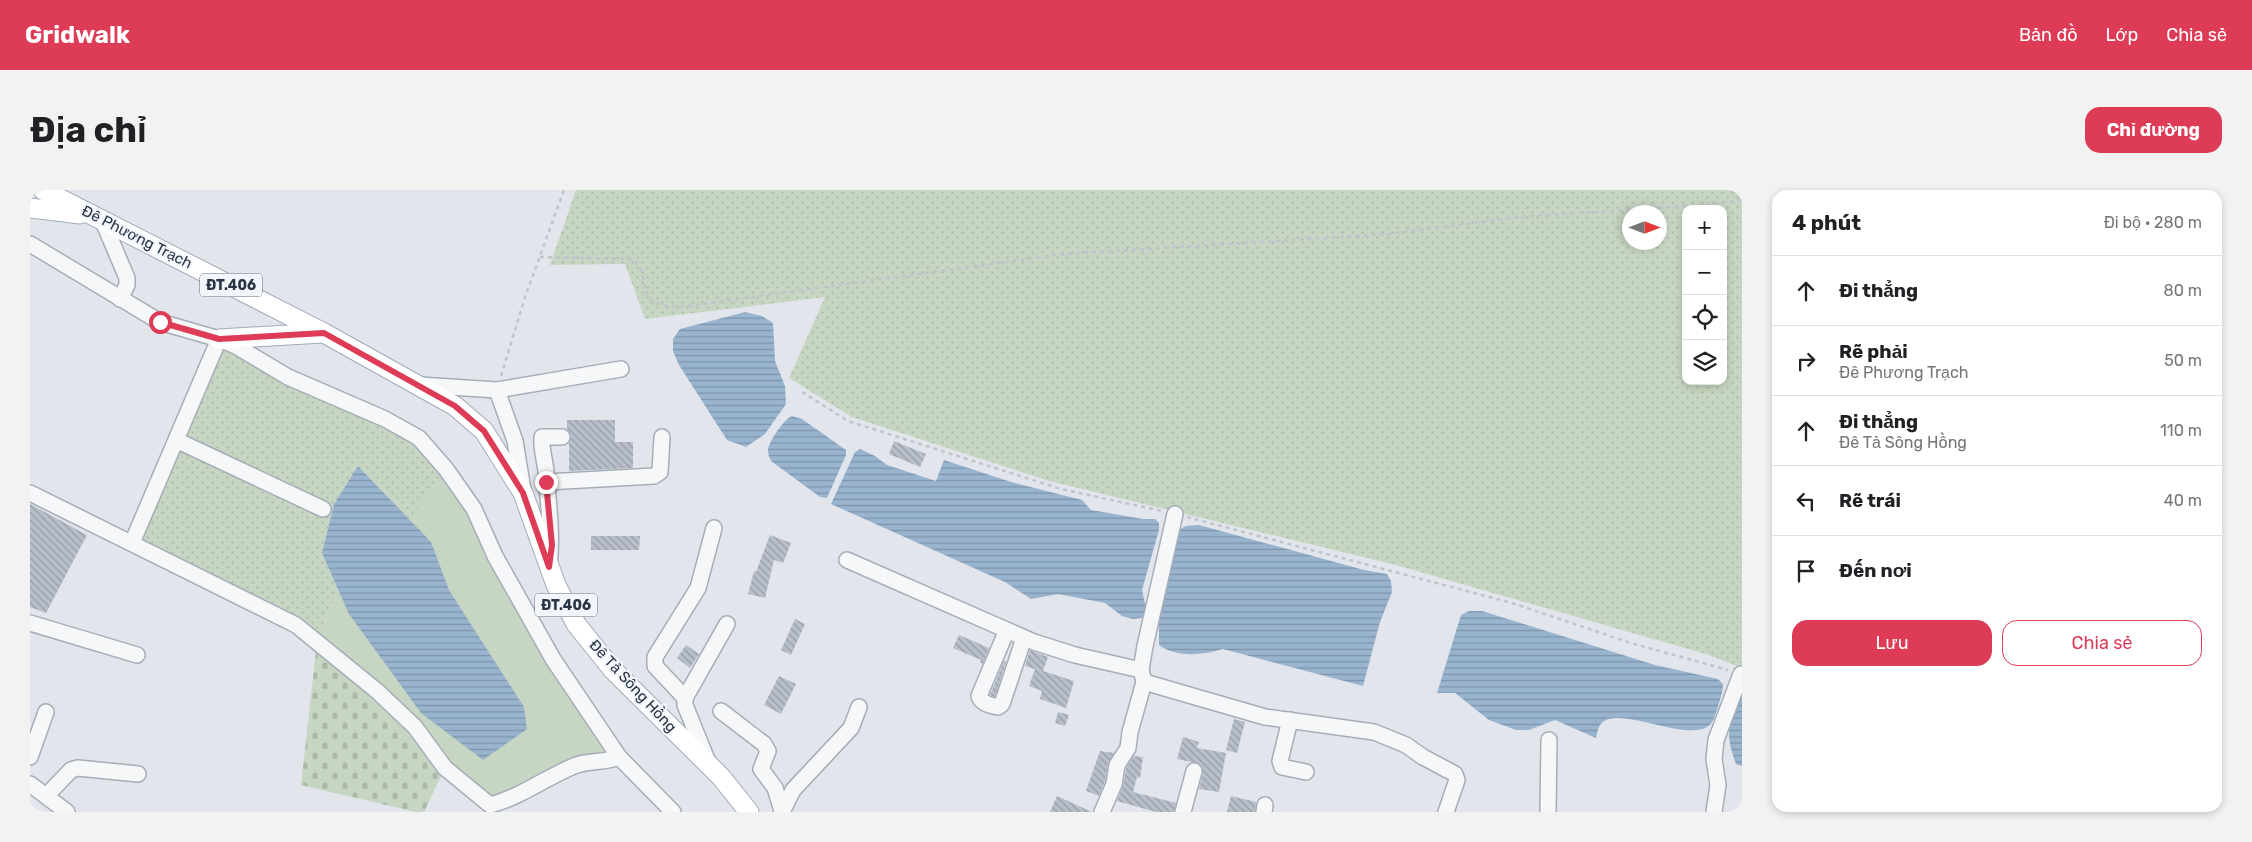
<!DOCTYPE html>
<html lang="vi">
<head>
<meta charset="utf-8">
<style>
  :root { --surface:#fff; --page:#f2f2f2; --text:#202124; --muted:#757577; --line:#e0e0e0; --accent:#dd3b56 }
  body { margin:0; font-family:Rubik,sans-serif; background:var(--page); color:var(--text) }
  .controls { position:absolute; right:15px; top:15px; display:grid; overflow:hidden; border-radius:10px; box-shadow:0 2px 8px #0003 }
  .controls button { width:45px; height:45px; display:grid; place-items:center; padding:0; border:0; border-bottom:1px solid var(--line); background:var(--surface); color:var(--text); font:25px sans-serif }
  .compass { position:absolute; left:1592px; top:15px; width:45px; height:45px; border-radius:50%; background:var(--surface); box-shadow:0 2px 8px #0003; rotate:90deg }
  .stop { position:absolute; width:15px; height:15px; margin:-11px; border:4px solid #dd3b56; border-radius:50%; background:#fff }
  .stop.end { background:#dd3b56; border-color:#fff; box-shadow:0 1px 5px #0008 }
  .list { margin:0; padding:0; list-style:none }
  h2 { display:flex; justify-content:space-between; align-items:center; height:65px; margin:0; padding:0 20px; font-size:21px }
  h2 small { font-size:16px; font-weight:400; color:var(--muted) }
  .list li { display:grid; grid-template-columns:32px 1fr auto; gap:15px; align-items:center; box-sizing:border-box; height:70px; padding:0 20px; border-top:1px solid var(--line) }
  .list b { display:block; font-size:19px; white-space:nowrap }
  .list p { margin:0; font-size:16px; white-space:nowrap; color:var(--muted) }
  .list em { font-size:16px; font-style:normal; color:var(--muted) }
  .actions { display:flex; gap:10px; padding:15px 20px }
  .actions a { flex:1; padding:11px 0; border:1px solid var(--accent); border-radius:15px; text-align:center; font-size:18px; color:var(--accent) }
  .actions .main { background:var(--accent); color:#fff }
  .icon { flex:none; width:28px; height:28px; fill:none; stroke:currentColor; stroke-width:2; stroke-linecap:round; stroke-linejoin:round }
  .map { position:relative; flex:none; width:1712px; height:622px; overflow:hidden; border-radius:15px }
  header { display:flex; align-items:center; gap:30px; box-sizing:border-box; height:70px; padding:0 25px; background:var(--accent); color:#fff }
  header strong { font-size:24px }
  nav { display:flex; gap:28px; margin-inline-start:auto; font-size:18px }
  .intro { display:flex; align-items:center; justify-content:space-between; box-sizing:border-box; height:120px; padding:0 30px }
  h1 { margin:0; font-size:35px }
  .button { padding:12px 22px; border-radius:15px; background:var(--accent); color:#fff; font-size:18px; font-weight:700 }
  main { display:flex; gap:30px; padding:0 30px }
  aside { flex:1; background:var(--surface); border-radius:15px; box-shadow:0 2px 8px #0003 }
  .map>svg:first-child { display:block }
  .green { fill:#c7d6c2 }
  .cemetery { fill:url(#cemetery-stones) }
  .garden { fill:url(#garden-dots); fill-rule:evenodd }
  .water { fill:url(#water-rules) }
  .building { fill:url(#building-back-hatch) }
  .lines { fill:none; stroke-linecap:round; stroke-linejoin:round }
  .minor-casing { stroke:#a6adb7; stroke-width:18 }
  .major-casing { stroke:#a0aab9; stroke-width:21 }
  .path { stroke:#c0c4ca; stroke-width:2.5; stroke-dasharray:4 4; stroke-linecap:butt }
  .minor { stroke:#f5f7f9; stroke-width:15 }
  .major { stroke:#fff; stroke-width:19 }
  .route { stroke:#dd3b56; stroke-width:6 }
  .labels { text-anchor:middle; stroke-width:4.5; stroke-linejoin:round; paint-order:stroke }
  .shield { fill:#f2f5f9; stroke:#656d7c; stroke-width:1 }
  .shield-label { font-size:14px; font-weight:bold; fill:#283346 }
  .street-label { font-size:15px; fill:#283346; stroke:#f2f5f9 }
</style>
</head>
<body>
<header>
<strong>Gridwalk</strong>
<nav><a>Bản đồ</a><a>Lớp</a><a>Chia sẻ</a></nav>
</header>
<div class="intro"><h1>Địa chỉ</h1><a class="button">Chỉ đường</a></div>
<main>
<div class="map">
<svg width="1712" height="622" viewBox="0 0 1712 622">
  <defs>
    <pattern id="cemetery-stones" width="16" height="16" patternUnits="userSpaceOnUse" patternTransform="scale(1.25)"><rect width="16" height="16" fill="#c7d6c2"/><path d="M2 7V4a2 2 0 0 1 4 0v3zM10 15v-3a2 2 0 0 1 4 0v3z" fill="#abb8a8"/></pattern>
    <pattern id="garden-dots" width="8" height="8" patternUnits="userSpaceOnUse" patternTransform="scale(1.25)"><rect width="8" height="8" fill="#c7d6c2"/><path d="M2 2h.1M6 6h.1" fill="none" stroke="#abb8a8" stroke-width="1.8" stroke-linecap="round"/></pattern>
    <pattern id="water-rules" width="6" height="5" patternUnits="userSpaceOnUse" patternTransform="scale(1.25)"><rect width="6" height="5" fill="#99b4cf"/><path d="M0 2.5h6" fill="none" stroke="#7d93aa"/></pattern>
    <pattern id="building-back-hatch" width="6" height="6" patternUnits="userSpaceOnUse" patternTransform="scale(1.25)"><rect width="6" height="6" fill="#b8bfca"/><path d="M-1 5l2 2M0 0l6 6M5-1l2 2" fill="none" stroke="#969ca6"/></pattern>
  </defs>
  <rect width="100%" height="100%" fill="#e2e6ec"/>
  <polygon class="green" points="416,279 465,366 589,567 546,575 460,615 287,452 308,399 292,363"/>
  <polygon class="cemetery" points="287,452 347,501 415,578 394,622 386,622 271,595"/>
  <g class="garden">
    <path d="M546 0H1712V478L1679 465 1366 375 1019 291 822 227 759 188 795 107 615 129 595 74 520 75ZM1656 19H1693V191H1656ZM1600 22H1630V52H1600Z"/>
    <polygon points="189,149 389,248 416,279 379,329 328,276 304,314 292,363 308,399 287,452 102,353"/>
  </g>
  <g class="water">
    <polygon points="715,122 732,126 743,133 745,171 755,196 756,214 735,244 716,257 697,250 649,175 643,161 643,149 650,139"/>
    <path d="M762 226 772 229 816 260V265L797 308 790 307 741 271C739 267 738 264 738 259 740 250 754 229 762 226Z"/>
    <polygon points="830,259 845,266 857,275 906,291 914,270 981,292 1052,310 1061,320 1113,329 1125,329 1129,333 1129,340 1112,400 1116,418 1112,428 1103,429 1092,426 1075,413 1028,404 1001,409 975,392 801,314 825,262"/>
    <polygon points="328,276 401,352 419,400 494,517 497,539 453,570 391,523 319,424 292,363 304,314"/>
    <path d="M1169 335 1334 380 1357 384 1361 391 1362 402 1350 432 1333 496 1193 459C1174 465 1146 468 1129 455V434L1148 340 1156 336Z"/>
    <path d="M1439 421H1452L1625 475 1688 489 1693 494C1693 502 1690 509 1688 517 1685 524 1684 533 1677 537 1653 551 1586 514 1571 534 1568 537 1567 544 1566 548L1525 530 1499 540H1486L1459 530 1425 503H1407L1431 425Z"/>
    <path d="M1712 505V576L1706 574C1695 545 1698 534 1709 506Z"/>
  </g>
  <g class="building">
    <polygon points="537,230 585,230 585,252 603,252 603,278 539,281 539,253 541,247 537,239"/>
    <polygon points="864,251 896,264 890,277 859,264"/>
    <polygon points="0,314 57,345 16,423 0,417"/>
    <polygon points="740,345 761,353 753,373 744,370 735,408 718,404 724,381 726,382"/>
    <polygon points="561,346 610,346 609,360 561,360"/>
    <polygon points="765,429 775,434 761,465 751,460"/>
    <polygon points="929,445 959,458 953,474 950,472 951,470 923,458"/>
    <polygon points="656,455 669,464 660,478 647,468"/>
    <polygon points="1000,460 1018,467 1013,481 1044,491 1036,518 1010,509 1012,501 999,496 1005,479 995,476"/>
    <polygon points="974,471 976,472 965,507 962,506 960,505"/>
    <polygon points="749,486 766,494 751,524 734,515"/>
    <polygon points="1028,522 1039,525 1035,536 1025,533"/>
    <polygon points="1204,529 1215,532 1207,563 1196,560"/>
    <polygon points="1153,547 1169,552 1167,558 1196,563 1189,602 1169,599 1173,583 1170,574 1147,569"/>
    <polygon points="1070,561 1084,563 1078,573 1075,591 1069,606 1056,601"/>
    <polygon points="1104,566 1113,567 1110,588 1107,587 1103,602 1146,613 1144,622 1126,622 1087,611 1093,596 1096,578"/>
    <polygon points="1027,606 1062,622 1020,622"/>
    <polygon points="1201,606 1226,612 1225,622 1197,622"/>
  </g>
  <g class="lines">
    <defs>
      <g id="minor">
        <polyline points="72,29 97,88 97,95 90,109"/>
        <polyline points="0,54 130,132 189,149 206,156 258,187 355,229 389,248 416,279 444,319 465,366 523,469 589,567 643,622"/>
        <polyline points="390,195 467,200 591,179"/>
        <polyline points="467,200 485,251 493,300"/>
        <polyline points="146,250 293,319"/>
        <polyline points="517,292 624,286 630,282 632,247"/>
        <path d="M0 303 266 435 347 501 385 537 415 578 460 615C491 607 515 588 544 576 558 570 575 573 589 567"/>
        <polyline points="102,353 189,149"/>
        <polyline points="817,370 1004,452 1045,465 1111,480"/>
        <path d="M519 375C523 345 518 313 516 282 515 270 511 260 512 247H532"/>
        <polyline points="0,433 107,465"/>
        <path d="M977 440 949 506C952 514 960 515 968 517L972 514 994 448"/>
        <polyline points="1114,492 1235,527 1344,542 1376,555 1393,567 1425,584 1427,590 1416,622"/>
        <polyline points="655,508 625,476 625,467 668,398 684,338"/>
        <polyline points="691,521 734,554 738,561 731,579 745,598 752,621"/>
        <polyline points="1260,530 1250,571 1252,577 1276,582"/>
        <polyline points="0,567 16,522"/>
        <polyline points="678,572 655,515 655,508 697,434"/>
        <polyline points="0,594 37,622"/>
        <polyline points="16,606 41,580 48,578 108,584"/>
        <polyline points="752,622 763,600 821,538 829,517"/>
        <polyline points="1072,622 1084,594 1087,575 1098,558 1100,542 1114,492 1111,480 1115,456 1145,324"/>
        <polyline points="1153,622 1164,581"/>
        <polyline points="1234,622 1235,615"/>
        <polyline points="1518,622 1519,550"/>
        <polyline points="1684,622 1688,595 1684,569 1686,550 1711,484"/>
      </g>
      <g id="major">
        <polyline points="13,0 294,143 425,216 454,241 493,303 526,395 546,434 583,480 691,587 719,622"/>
        <polyline points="0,18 50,24"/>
        <polyline points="189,149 293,143"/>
      </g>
    </defs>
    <use href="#minor" class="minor-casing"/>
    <use href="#major" class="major-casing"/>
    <g class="path">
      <path d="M510 67 602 69C626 89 599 116 650 117L1034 64 1359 44 1489 27 1671 15 1712 10"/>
      <polyline points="471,186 495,107 534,0"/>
      <polyline points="772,202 818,231 1031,299 1132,321"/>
      <polyline points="1157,327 1482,413 1601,453 1698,480"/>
    </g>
    <use href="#minor" class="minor"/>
    <use href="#major" class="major"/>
  </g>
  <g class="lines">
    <polyline class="route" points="130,132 189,149 294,143 425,216 454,241 493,303 519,377 522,355 516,292"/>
  </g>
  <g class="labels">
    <g class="shield">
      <rect x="170" y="83.5" width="62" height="23" rx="4"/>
      <rect x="505" y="403.5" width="62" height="23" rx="4"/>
    </g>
    <g class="shield-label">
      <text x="201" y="100">ĐT.406</text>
      <text x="536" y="420">ĐT.406</text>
    </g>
    <g class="street-label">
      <text transform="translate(107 47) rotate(27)" y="5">Đê Phương Trạch</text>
      <text transform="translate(603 496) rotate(47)" y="5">Đê Tả Sông Hồng</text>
    </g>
  </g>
</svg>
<div class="controls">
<button>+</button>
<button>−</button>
<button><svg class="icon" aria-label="locate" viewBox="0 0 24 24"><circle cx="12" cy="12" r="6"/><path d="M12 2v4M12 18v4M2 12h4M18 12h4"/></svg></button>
<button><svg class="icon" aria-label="layers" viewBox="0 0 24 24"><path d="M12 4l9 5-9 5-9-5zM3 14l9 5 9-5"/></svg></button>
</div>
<svg class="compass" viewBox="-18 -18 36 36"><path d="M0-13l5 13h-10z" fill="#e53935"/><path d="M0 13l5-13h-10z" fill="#757577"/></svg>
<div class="stop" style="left:130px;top:132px"></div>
<div class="stop end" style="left:516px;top:292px"></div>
</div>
<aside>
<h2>4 phút<small>Đi bộ · 280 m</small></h2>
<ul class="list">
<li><svg class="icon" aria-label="ahead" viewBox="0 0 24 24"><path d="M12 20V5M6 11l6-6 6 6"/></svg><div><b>Đi thẳng</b></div><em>80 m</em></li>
<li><svg class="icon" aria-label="right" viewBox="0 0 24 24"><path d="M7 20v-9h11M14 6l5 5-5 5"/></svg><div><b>Rẽ phải</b><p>Đê Phương Trạch</p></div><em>50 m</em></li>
<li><svg class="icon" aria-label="ahead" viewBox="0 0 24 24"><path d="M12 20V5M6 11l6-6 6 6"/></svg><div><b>Đi thẳng</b><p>Đê Tả Sông Hồng</p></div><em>110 m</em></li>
<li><svg class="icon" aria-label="left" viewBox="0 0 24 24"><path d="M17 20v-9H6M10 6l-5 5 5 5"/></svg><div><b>Rẽ trái</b></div><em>40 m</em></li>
<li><svg class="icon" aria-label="arrive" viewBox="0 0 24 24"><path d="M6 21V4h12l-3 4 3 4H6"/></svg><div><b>Đến nơi</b></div></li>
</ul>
<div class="actions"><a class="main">Lưu</a><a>Chia sẻ</a></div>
</aside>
</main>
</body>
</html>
